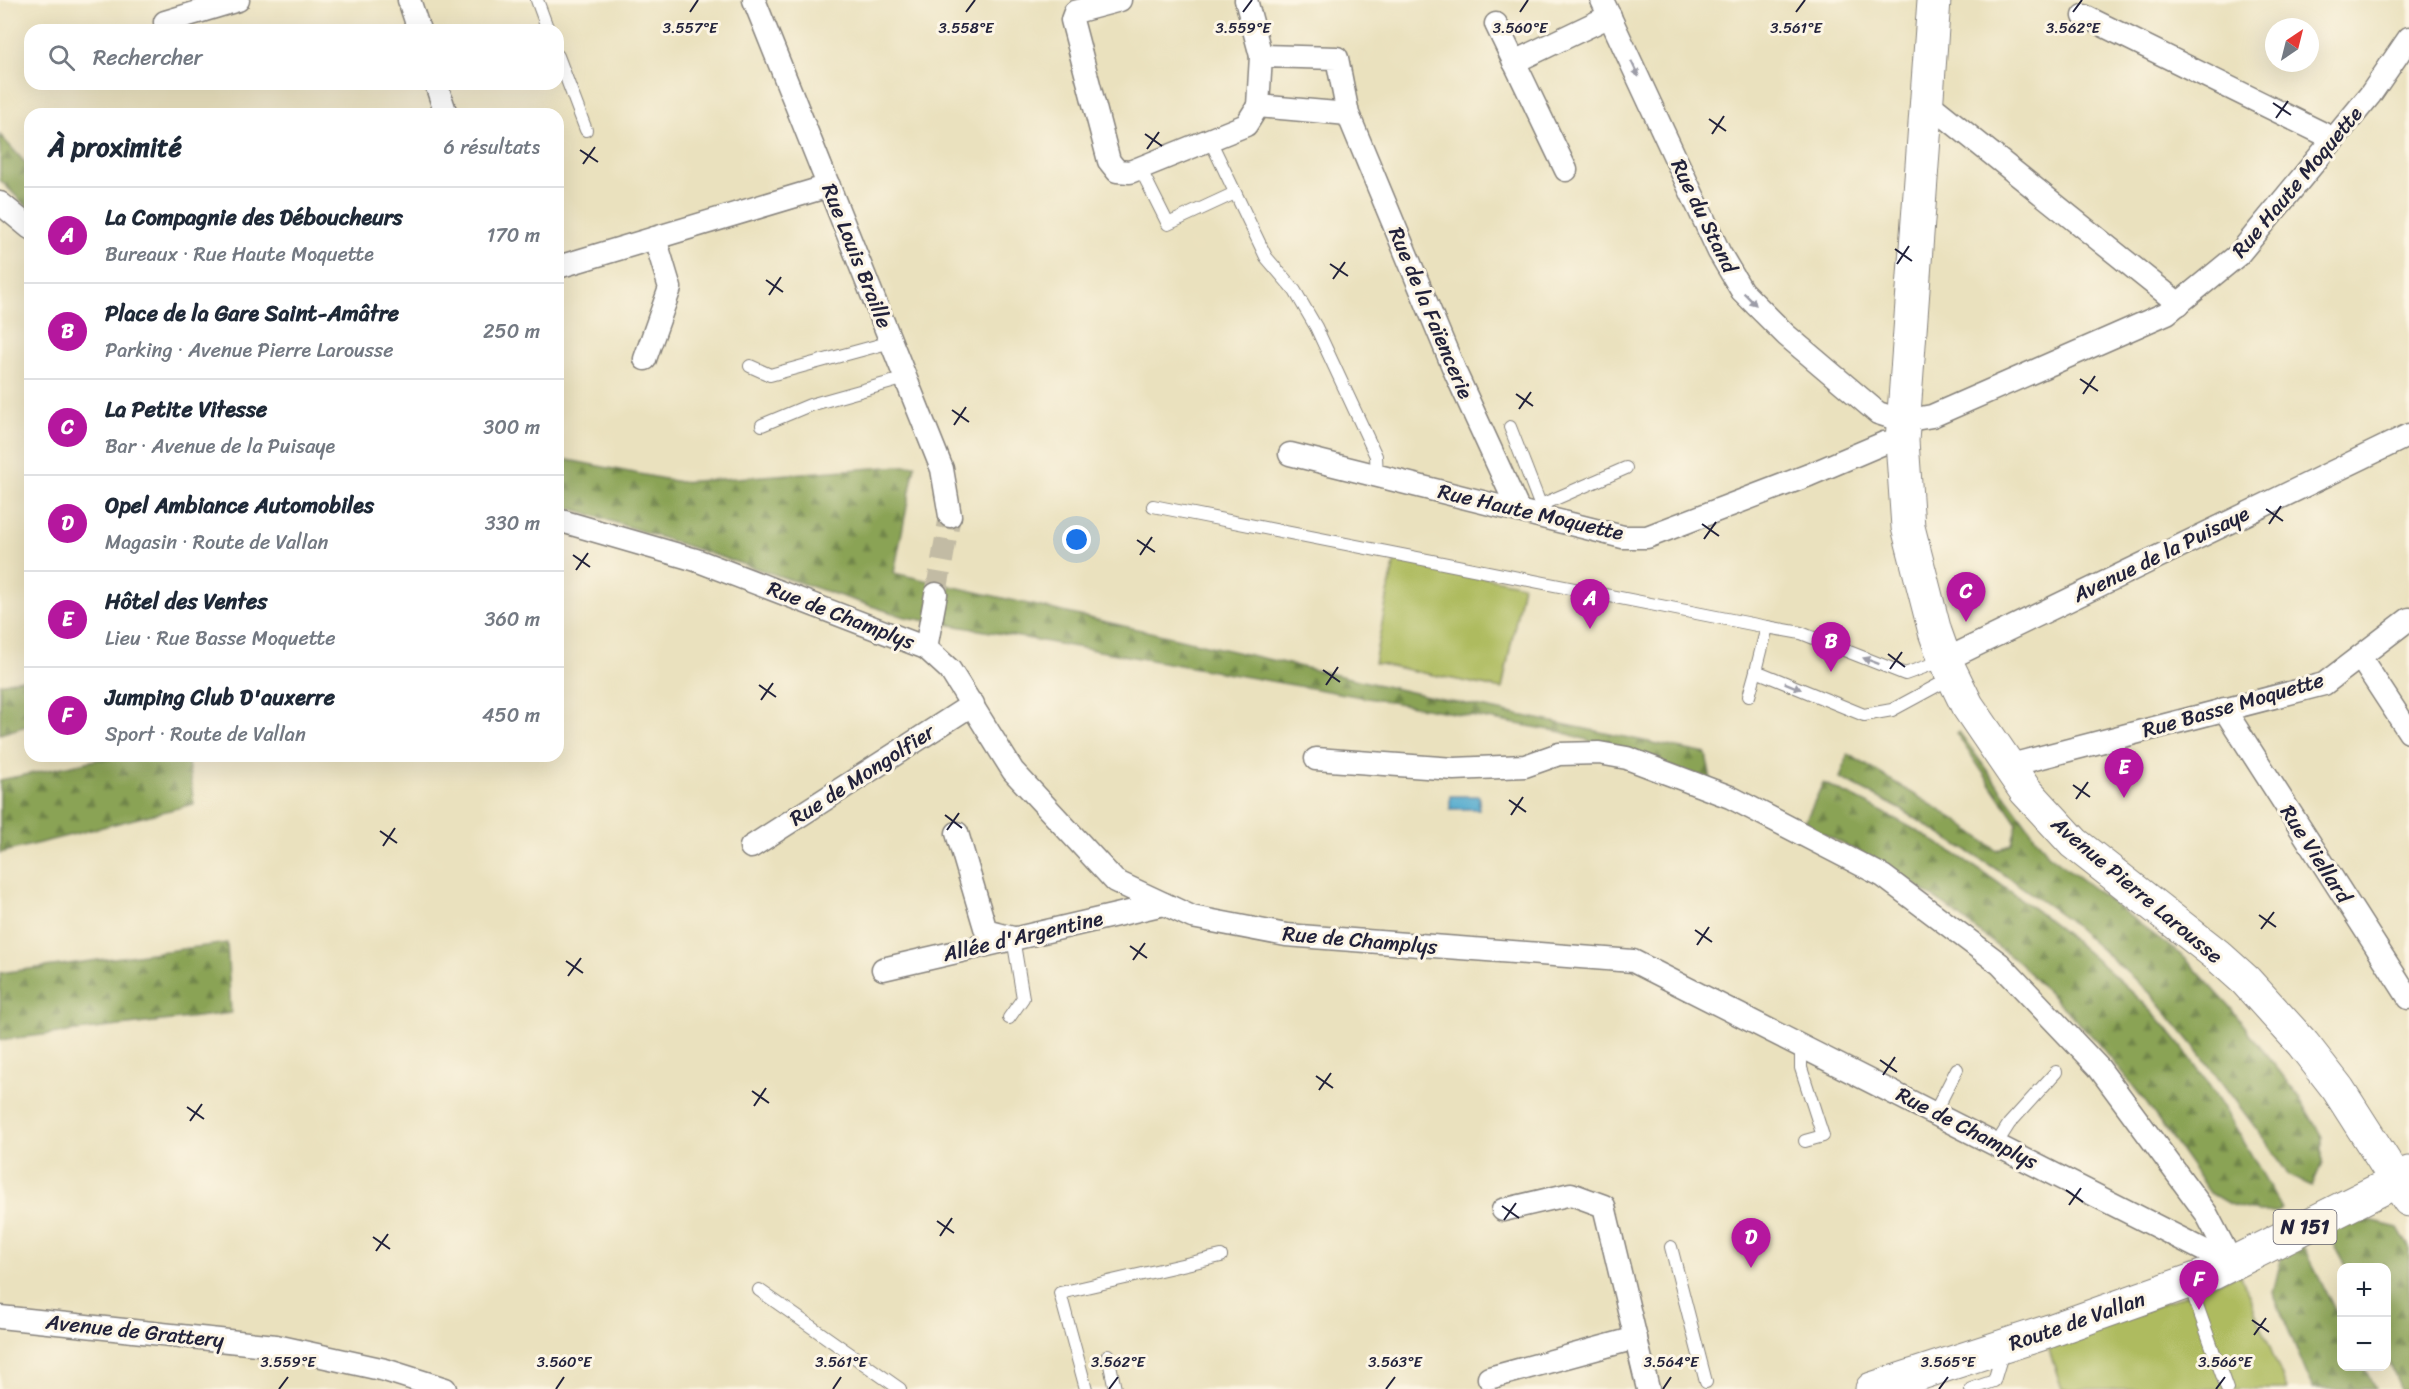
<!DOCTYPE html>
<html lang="fr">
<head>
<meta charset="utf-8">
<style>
  :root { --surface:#fff; --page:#f6f6f7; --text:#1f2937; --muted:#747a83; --line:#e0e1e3; --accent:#b5179e }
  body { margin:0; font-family:Sriracha,sans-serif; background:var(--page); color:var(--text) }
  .controls { position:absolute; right:18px; bottom:18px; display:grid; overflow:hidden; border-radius:12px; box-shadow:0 6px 24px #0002 }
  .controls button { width:54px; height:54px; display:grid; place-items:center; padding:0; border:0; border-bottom:2px solid var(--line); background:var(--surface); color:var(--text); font:30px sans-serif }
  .compass { position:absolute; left:2265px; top:18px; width:54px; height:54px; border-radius:50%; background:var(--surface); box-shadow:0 6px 24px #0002; rotate:35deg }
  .you { position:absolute; left:1077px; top:540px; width:21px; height:21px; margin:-15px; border:4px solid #fff; border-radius:50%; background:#1a73e8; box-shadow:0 0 0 9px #1a73e833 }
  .badge { display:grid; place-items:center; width:39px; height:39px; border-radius:50%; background:var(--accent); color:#fff; font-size:20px; font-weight:700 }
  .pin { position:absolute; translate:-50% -50px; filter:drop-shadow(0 2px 3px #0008) }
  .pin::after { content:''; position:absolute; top:32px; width:21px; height:18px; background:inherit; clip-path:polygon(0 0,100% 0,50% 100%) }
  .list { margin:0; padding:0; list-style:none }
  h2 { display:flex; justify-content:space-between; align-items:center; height:78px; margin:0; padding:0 24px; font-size:26px }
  h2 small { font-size:20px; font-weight:400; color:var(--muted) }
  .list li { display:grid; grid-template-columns:39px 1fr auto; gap:18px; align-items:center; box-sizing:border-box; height:96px; padding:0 24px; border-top:2px solid var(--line) }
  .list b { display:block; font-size:22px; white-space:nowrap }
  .list p { margin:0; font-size:20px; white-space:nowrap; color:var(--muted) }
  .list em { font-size:20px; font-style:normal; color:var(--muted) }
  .icon { flex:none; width:33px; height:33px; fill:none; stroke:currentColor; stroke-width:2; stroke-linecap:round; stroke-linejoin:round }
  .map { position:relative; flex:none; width:2409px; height:1389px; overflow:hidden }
  .search { position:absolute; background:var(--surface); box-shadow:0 6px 24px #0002; left:24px; top:24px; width:540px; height:66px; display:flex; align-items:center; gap:15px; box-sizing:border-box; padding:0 21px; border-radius:18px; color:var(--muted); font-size:22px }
  .panel { position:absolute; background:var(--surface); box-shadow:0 6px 24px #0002; left:24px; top:108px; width:540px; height:654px; border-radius:18px }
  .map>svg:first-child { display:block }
  .green { fill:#aebb5e; stroke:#686e4c; stroke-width:1.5 }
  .forest { fill:url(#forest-firs); stroke:#566248; stroke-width:1.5 }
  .water { fill:#50a9cd; stroke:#396684; stroke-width:1.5 }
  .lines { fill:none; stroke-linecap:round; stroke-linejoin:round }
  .minor-tunnel { stroke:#c2bba4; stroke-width:22; stroke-dasharray:22 11; stroke-linecap:butt }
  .service-casing { stroke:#86827c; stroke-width:14 }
  .minor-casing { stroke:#86827c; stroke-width:25 }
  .primary-casing { stroke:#86827c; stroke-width:35 }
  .service { stroke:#fff; stroke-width:12 }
  .minor { stroke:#fff; stroke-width:22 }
  .primary { stroke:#fff; stroke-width:33 }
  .oneway { fill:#9c9ca7 }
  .ticks { fill:none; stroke:#22223b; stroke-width:2 }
  .labels { text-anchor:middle; stroke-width:6; stroke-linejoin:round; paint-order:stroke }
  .shield { fill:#fcf5e5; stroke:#63616e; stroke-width:1.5 }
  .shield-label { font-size:20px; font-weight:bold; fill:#22223b }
  .street-label { font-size:21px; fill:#22223b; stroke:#fcf5e5 }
  .ticks-label { font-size:15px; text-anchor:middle; fill:#22223b; stroke:#fcf5e5; stroke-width:6; stroke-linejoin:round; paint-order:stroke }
</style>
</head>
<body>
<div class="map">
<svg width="2409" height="1389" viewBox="0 0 2409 1389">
  <defs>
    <pattern id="forest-firs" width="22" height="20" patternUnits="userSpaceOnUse" patternTransform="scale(1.5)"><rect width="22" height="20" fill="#8aa355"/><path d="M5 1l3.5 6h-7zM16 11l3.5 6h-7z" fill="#708448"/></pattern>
  </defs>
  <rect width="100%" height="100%" fill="#fcf5e5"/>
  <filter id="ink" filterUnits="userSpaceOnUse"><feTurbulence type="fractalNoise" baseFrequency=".0167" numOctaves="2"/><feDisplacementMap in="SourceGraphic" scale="12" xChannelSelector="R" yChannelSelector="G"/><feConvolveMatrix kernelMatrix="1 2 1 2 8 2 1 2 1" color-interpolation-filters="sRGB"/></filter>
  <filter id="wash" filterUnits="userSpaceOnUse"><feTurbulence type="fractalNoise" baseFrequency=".008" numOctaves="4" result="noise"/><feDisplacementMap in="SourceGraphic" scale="24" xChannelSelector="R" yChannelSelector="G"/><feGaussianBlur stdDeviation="1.35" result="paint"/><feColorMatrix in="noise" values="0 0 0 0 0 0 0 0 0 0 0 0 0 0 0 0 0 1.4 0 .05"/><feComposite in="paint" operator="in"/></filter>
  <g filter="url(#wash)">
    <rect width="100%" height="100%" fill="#eae1be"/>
    <g class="green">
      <polygon points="1395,559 1523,585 1502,689 1374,663"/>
      <polygon points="2240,1274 2287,1389 2062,1389 2048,1347"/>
    </g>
    <g class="forest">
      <polygon points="0,135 30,168 30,210 0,180"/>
      <polygon points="558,458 680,482 915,465 894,573 1428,696 1706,754 1711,780 1562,732 905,617 558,504"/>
      <polygon points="30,677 30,725 0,734 0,684"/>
      <polygon points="1959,732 2048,854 2186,959 2229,1006 2297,1094 2322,1137 2322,1163 2312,1186 2289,1176 2267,1143 2198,1051 2150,993 2067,919 1999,871 1902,810 1840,778 1848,754 1955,819 1997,851 2012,843 2017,823 1956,733"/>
      <polygon points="115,756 187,756 194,804 0,853 0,780"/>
      <path d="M1823 783C1924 828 2017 890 2100 963 2122 983 2146 1003 2165 1026 2212 1081 2247 1147 2282 1209L2276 1212H2257L2229 1204 2210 1193 2145 1101 2098 1042 2020 964 1946 906 1883 864 1804 824Z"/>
      <polygon points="227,943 231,1013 0,1040 0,973"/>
      <polygon points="2361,1219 2398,1228 2409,1247 2409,1389 2401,1389 2387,1357 2386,1268 2346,1267 2326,1230 2342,1223"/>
      <polygon points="2301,1242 2341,1322 2342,1366 2364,1367 2375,1389 2313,1389 2273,1293 2282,1255"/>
    </g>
    <rect class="water" x="1450" y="796" width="29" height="13"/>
  </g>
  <g filter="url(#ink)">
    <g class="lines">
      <polyline class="minor-tunnel" points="936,594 950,516"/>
      <defs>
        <g id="service">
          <polyline points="537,0 548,30"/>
          <polyline points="558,56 586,130"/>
          <polyline points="1210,140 1266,257 1295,291 1316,327 1376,456 1377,475"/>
          <polyline points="1140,168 1168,224 1235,193"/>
          <polyline points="750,366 770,375 891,342"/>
          <polyline points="762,425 810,405 906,378"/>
          <polyline points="1510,427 1545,517"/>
          <polyline points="1541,505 1626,468"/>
          <polyline points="1153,506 1767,627"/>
          <polyline points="1944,660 1905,674 1801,633 1767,627 1756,671 1864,715 1892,710 1953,677"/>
          <polyline points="1749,696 1756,671"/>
          <polyline points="1009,1018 1023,998 1013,938"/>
          <polyline points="1801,1044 1801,1068 1823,1136 1805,1141"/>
          <polyline points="1935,1112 1957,1069"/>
          <polyline points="1997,1143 2009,1124 2056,1072"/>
          <polyline points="1671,1247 1706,1382"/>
          <polyline points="2189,1283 2227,1389"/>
          <polyline points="759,1290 900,1389"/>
          <polyline points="1108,1355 1115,1389"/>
          <polyline points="1086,1389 1060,1293 1221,1256"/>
          <polyline points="1971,1389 1994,1381 2003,1351"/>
        </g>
        <g id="minor">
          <polyline points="409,0 419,30"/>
          <polyline points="754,0 942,469 950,516"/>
          <polyline points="1120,0 1075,12 1072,20 1109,161 1117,171 1130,172 1246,125 1258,106"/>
          <polyline points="1246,0 1261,56"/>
          <polyline points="1602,0 1719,252 1742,291 1786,335 1878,413 1903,421 1932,416 2167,313 2238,255 2370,95 2409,38"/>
          <polyline points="2084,16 2334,139"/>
          <polyline points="165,22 238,0"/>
          <polyline points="1496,24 1566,170"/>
          <polyline points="1514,62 1610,16"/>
          <polyline points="436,84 446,114"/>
          <polyline points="1927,102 2179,304"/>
          <polyline points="1348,114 1258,106 1261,56 1337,58 1348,114 1456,374 1518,509"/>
          <polyline points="0,203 30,228"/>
          <polyline points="558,267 829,186"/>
          <polyline points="645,359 670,288 655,238"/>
          <polyline points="1290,454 1623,537 1647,537 1809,475 1884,443 1902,441"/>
          <polyline points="558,520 696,560 926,648 950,670 1013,771 1115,881 1192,917 1286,935 1633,961 2233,1265"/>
          <polyline points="926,648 936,594"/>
          <polyline points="2360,657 2409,732"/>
          <polyline points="1945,660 2409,435"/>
          <polyline points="2224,709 2409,998"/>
          <polyline points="1316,759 1454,769 1525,766 1559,754 1599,753 1627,758 1730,797 1883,876 2000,964 2099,1068 2206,1213 2233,1265"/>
          <polyline points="2007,766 2324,684 2409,619"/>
          <polyline points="957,833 986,931 1013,938"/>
          <polyline points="751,847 973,704"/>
          <polyline points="883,969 1164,904"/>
          <polyline points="1503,1210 1571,1194 1604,1206 1648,1389"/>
          <polyline points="0,1317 276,1346 385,1370 445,1389"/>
          <polyline points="1489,1378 1636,1338"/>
        </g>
        <g id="primary">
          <polyline points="1934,0 1902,441 1908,527 1935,632 1945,660 1967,705 2025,790 2074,843 2217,955 2246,981 2303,1044 2338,1089 2409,1200"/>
          <polyline points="1872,1389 2050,1331 2213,1273 2397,1181 2409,1173"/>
        </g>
      </defs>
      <use href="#service" class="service-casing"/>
      <use href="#minor" class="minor-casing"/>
      <use href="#primary" class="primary-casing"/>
      <use href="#service" class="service"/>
      <use href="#minor" class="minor"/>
      <use href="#primary" class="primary"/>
    </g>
    <defs><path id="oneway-solid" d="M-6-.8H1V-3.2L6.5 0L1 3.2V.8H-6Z" transform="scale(1.5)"/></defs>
    <g class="oneway">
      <use href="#oneway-solid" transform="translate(1635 69) rotate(65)"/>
      <use href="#oneway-solid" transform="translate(1750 299) rotate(45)"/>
      <use href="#oneway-solid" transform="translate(1871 661) rotate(-159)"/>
      <use href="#oneway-solid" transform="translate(1793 686) rotate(22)"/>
    </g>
  </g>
  <path class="ticks" d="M690 12 698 0M966 12 975 0M1243 12 1252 0M1520 12 1528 0M1796 12 1805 0M2073 12 2082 0M2273 103 2291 115M2276 118 2288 101M1709 119 1726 131M1145 134 1162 146M1712 134 1724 116M1147 149 1159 132M580 150 598 162M583 164 595 147M1895 249 1912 261M1330 264 1348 276M1897 264 1909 246M1333 279 1345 262M766 280 783 292M769 295 781 277M2080 379 2098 391M1516 394 1533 406M2083 394 2095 376M1519 409 1531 392M952 410 969 422M954 425 966 407M2266 509 2283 521M1702 524 1719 536M2269 524 2281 506M1704 539 1716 522M1137 540 1155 552M573 555 590 567M1140 555 1152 537M576 570 588 553M1888 654 1905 667M1890 669 1902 652M1323 670 1340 682M759 685 776 697M1326 685 1338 667M761 700 773 683M2073 785 2090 797M2076 799 2088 782M1509 800 1526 812M945 815 962 828M1511 815 1523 797M947 830 959 813M380 831 397 843M383 846 395 828M2259 915 2276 927M2261 929 2274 912M1695 930 1712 942M1697 945 1709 927M1130 946 1147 958M1133 960 1145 943M566 961 583 973M568 976 581 958M1880 1060 1897 1072M1883 1075 1895 1057M1316 1076 1333 1088M1319 1090 1331 1073M752 1091 769 1103M754 1106 766 1088M187 1107 204 1119M190 1121 202 1104M2066 1190 2083 1202M2069 1205 2081 1188M1502 1206 1519 1218M1504 1220 1516 1203M937 1221 954 1233M940 1236 952 1218M373 1237 390 1249M376 1251 388 1234M2252 1320 2269 1332M2254 1335 2266 1318M279 1389 288 1377M556 1389 564 1377M833 1389 841 1377M1109 1389 1118 1377M1386 1389 1395 1377M1663 1389 1671 1377M1939 1389 1948 1377M2216 1389 2225 1377"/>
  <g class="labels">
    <rect class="shield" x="2273.5" y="1210" width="63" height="34" rx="4.5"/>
    <g class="shield-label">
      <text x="2305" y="1234">N 151</text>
    </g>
    <g class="street-label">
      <text transform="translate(2297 182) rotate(-50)" y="7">Rue Haute Moquette</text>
      <text transform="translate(1704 216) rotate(64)" y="7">Rue du Stand</text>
      <text transform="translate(857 256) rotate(68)" y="7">Rue Louis Braille</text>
      <text transform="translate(1431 313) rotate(67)" y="7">Rue de la Faïencerie</text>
      <text transform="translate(1531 512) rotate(13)" y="7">Rue Haute Moquette</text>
      <text transform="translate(2161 554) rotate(-26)" y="7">Avenue de la Puisaye</text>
      <text transform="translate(841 615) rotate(21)" y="7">Rue de Champlys</text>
      <text transform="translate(2233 705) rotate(-16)" y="7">Rue Basse Moquette</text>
      <text transform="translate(862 775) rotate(-33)" y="7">Rue de Mongolfier</text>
      <text transform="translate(2316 854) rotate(57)" y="7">Rue Viellard</text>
      <text transform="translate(2137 890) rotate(40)" y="7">Avenue Pierre Larousse</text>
      <text transform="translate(1023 936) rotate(-13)" y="7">Allée d'Argentine</text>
      <text transform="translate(1360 940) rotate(5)" y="7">Rue de Champlys</text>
      <text transform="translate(1967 1128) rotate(27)" y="7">Rue de Champlys</text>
      <text transform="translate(2077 1321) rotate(-19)" y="7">Route de Vallan</text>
      <text transform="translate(135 1331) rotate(6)" y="7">Avenue de Grattery</text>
    </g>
  </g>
  <g class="ticks-label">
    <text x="690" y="33">3.557°E</text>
    <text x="966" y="33">3.558°E</text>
    <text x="1243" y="33">3.559°E</text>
    <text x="1520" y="33">3.560°E</text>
    <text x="1796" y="33">3.561°E</text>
    <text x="2073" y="33">3.562°E</text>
    <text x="288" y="1367">3.559°E</text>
    <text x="564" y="1367">3.560°E</text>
    <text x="841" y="1367">3.561°E</text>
    <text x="1118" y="1367">3.562°E</text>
    <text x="1395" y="1367">3.563°E</text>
    <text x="1671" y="1367">3.564°E</text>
    <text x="1948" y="1367">3.565°E</text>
    <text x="2225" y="1367">3.566°E</text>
  </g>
</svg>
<div class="controls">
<button>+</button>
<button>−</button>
</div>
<svg class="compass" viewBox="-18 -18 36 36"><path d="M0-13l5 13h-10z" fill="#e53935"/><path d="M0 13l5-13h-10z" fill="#747a83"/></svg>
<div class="you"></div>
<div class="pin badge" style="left:1590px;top:629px">A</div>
<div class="pin badge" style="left:1831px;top:672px">B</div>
<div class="pin badge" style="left:1966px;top:622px">C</div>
<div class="pin badge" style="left:1751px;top:1268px">D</div>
<div class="pin badge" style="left:2124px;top:798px">E</div>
<div class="pin badge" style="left:2199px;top:1310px">F</div>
<div class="search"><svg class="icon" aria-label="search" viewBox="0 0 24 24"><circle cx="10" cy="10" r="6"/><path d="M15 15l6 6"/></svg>Rechercher</div>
<section class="panel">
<h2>À proximité<small>6 résultats</small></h2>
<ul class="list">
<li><span class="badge">A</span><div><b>La Compagnie des Déboucheurs</b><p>Bureaux · Rue Haute Moquette</p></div><em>170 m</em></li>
<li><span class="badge">B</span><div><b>Place de la Gare Saint-Amâtre</b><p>Parking · Avenue Pierre Larousse</p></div><em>250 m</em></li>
<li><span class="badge">C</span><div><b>La Petite Vitesse</b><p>Bar · Avenue de la Puisaye</p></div><em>300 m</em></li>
<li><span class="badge">D</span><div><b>Opel Ambiance Automobiles</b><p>Magasin · Route de Vallan</p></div><em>330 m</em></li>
<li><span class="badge">E</span><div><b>Hôtel des Ventes</b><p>Lieu · Rue Basse Moquette</p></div><em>360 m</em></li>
<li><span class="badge">F</span><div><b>Jumping Club D'auxerre</b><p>Sport · Route de Vallan</p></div><em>450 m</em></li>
</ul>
</section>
</div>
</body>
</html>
